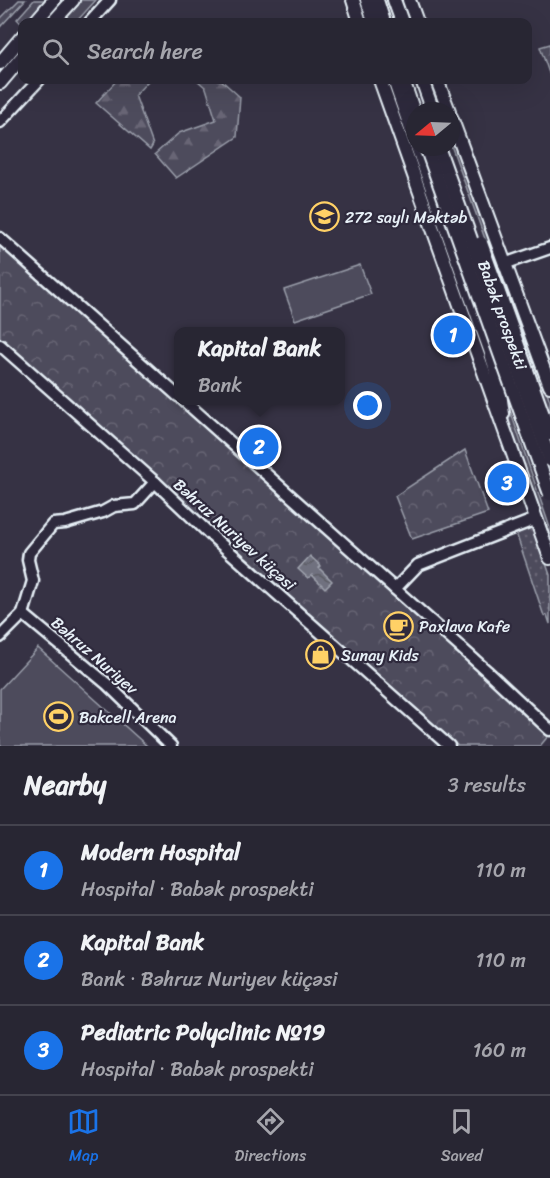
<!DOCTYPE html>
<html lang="en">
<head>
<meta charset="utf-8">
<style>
  :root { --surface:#282633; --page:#34323f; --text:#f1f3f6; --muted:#a5a5ac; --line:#44434e; --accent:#1a73e8 }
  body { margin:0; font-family:Sriracha,sans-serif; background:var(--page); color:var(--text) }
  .compass { position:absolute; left:406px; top:102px; width:54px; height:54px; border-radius:50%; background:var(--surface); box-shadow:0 6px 24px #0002; rotate:251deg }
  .you { position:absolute; left:368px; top:406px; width:21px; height:21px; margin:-15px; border:4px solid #fff; border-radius:50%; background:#1a73e8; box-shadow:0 0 0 9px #1a73e833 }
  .badge { display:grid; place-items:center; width:39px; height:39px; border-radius:50%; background:var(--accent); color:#fff; font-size:20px; font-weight:700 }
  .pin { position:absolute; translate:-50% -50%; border:3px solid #fff; box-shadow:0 2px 6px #0006 }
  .popup { position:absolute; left:174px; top:327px; width:171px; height:78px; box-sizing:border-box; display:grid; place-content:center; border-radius:12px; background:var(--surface); filter:drop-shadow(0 2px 4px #0005); font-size:20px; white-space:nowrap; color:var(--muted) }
  .popup b { font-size:22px; color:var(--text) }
  .popup::after { content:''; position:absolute; left:50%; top:100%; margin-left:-12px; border:12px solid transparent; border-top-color:var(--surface) }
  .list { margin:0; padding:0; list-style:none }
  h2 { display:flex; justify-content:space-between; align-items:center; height:78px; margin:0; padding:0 24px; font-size:26px }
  h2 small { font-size:20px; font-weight:400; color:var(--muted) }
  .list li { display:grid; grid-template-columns:39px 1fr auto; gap:18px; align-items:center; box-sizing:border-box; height:90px; padding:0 24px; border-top:2px solid var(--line) }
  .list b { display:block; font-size:22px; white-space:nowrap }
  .list p { margin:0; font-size:20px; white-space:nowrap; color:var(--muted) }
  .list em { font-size:20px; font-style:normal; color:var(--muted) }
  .icon { flex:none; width:33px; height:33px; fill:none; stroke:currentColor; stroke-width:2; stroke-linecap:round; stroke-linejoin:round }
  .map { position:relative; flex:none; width:550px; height:746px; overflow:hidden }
  .search { position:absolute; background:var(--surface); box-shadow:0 6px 24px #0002; left:18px; right:18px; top:18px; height:66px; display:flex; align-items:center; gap:15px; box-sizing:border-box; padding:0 21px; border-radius:12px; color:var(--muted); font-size:22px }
  .sheet { height:348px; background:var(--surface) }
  nav { display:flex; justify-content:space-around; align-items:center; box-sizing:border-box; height:84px; border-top:2px solid var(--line); background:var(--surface); font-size:16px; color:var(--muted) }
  nav a { display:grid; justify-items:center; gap:3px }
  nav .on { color:var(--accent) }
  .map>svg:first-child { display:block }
  .grass { fill:url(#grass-dots); stroke:#9a9eaa; stroke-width:1.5 }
  .forest { fill:url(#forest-firs); stroke:#9a9eaa; stroke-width:1.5 }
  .park { fill:url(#park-crowns); stroke:#9a9eaa; stroke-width:1.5 }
  .pitch { fill:#4d4b5c; stroke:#9a9eaa; stroke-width:1.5 }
  .water { fill:url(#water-waves); stroke:#a0a4af; stroke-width:1.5 }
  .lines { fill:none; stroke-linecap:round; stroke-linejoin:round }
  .minor-casing { stroke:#e8f1f8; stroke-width:15 }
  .major-casing { stroke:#e8f1f8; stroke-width:16 }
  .minor { stroke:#2f2a3d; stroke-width:10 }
  .major { stroke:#2f2a3d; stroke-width:12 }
  .major-bridge-casing { stroke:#e8f1f8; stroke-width:16; stroke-linecap:butt }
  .major-bridge { stroke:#2f2a3d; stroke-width:12 }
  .labels { text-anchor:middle; stroke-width:4.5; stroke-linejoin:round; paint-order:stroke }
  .poi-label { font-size:16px; fill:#e8f1f8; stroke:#2f2a3d; text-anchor:start }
  .street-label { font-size:16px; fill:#e8f1f8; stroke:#2f2a3d }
</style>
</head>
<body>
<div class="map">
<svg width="550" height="746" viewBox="0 0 550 746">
  <defs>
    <pattern id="grass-dots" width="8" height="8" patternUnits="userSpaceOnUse" patternTransform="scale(1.5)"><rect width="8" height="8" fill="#4d4b5c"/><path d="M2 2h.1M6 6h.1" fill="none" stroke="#676574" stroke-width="1.8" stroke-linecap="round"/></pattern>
    <pattern id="forest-firs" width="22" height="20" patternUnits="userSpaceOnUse" patternTransform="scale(1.5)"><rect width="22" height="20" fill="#4d4b5c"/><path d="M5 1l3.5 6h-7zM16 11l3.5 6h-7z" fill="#676574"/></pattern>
    <pattern id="park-crowns" width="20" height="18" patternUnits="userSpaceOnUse" patternTransform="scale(1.5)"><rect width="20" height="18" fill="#4d4b5c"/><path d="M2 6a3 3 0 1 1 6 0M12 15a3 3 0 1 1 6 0" fill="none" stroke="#676574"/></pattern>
    <pattern id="water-waves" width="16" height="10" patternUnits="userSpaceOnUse" patternTransform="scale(1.5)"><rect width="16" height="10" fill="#70717f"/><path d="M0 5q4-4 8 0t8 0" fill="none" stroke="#5b5c64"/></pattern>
  </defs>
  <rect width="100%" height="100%" fill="#363244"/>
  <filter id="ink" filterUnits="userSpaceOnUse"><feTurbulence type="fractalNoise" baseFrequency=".0167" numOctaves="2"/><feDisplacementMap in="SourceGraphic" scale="12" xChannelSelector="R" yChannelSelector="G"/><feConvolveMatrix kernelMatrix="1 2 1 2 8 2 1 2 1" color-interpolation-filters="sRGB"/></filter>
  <g filter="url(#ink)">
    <g class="grass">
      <polygon points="19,0 25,0 0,27 0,19"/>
      <polygon points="451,133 527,347 525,349 451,145"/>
      <polygon points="538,365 550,401 550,420 531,367"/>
      <polygon points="509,407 550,528 550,544 509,429"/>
      <polygon points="532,523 550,575 550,624 547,615 544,616 515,530"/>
    </g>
    <g class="forest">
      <polygon points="34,0 47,0 26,22 22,24 17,19"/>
      <polygon points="550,44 550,76 540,47"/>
      <polygon points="117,80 149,80 135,95 153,145 150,150 96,103"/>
      <polygon points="197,80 221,80 240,97 237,137 176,178 155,154 179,133 216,120 206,88"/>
    </g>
    <g class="park">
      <polygon points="81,0 96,0 76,22 62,22"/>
      <polygon points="0,243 549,735 540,746 458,746 0,338"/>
      <polygon points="465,450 488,513 412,539 395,496"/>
    </g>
    <g class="pitch">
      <polygon points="360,265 371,294 295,320 284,290"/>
      <polygon points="38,648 147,746 0,746 0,689"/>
    </g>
    <polygon class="water" points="310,556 321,566 319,568 332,581 325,588 312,575 308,578 298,569"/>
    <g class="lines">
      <defs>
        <g id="minor">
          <polyline points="90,22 110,0"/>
          <polyline points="0,122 39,80"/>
          <polyline points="0,238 178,396"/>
          <polyline points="504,264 550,248"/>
          <polyline points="0,345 155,482 214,538 449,746"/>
          <polyline points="183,400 487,671 550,730"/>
          <polyline points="395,589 418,565 536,519"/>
          <polyline points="23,614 107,684 171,746"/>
          <polyline points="0,637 23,614 33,581 28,560 29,553 53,524 65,523 103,512 114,506 135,504 155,482"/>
        </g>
        <g id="major">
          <polyline points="353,0 360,22"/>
          <polyline points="367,0 374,22"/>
          <polyline points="377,0 384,22"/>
          <polyline points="394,0 402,22"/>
          <polyline points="409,0 417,22"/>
          <polyline points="35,22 54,0"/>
          <polyline points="53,22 73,0"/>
          <polyline points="0,63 22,37"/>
          <polyline points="380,80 550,558"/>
          <polyline points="394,80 415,141"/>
          <polyline points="403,80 415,115"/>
          <polyline points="422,80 433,111"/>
          <polyline points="437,80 449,111"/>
          <polyline points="0,83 22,57"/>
          <polyline points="451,117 550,386"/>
          <polyline points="417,147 490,350 498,379 503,414"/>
        </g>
      </defs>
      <use href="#minor" class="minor-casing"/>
      <use href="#major" class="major-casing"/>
      <use href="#minor" class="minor"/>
      <use href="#major" class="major"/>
      <defs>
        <g id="major-bridge">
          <polyline points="426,147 550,494"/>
          <polyline points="438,147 550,460"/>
          <polyline points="481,243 550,434"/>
        </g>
      </defs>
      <use href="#major-bridge" class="major-bridge-casing"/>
      <use href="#major-bridge" class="major-bridge"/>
    </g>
  </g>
  <defs>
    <symbol id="school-ring" viewBox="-11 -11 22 22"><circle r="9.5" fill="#2f2a3d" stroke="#ffd166" stroke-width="1.5"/><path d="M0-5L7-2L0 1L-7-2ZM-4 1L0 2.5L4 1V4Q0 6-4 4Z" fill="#ffd166"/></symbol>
    <symbol id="cafe-ring" viewBox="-11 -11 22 22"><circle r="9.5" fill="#2f2a3d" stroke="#ffd166" stroke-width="1.5"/><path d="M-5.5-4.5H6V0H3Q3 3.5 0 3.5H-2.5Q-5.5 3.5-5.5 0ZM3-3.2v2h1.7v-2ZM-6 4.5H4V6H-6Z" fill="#ffd166"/></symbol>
    <symbol id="shop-ring" viewBox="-11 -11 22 22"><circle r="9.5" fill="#2f2a3d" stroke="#ffd166" stroke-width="1.5"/><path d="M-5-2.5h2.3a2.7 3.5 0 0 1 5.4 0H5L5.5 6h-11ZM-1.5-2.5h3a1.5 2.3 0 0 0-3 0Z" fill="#ffd166"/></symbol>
    <symbol id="stadium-ring" viewBox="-11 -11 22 22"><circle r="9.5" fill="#2f2a3d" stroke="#ffd166" stroke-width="1.5"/><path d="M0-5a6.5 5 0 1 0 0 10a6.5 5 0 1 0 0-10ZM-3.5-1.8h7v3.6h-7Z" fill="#ffd166"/></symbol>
  </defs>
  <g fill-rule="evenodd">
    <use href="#school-ring" x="308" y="200" width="33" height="33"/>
    <use href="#cafe-ring" x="382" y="610" width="33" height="33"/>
    <use href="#shop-ring" x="304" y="638" width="33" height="33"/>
    <use href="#stadium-ring" x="42" y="700" width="33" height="33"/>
  </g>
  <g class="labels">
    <g class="poi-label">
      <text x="345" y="223">272 saylı Məktəb</text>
      <text x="419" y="632">Paxlava Kafe</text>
      <text x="341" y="661">Sunay Kids</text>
      <text x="79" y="723">Bakcell Arena</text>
    </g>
    <g class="street-label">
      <text transform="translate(503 315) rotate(70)" y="6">Babək prospekti</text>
      <text transform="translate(235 534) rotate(42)" y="6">Bəhruz Nuriyev küçəsi</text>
      <text transform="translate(95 655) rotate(41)" y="6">Bəhruz Nuriyev</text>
    </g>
  </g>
</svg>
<svg class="compass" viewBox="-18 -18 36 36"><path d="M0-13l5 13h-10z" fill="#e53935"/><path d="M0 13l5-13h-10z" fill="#a5a5ac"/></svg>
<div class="you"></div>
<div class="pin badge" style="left:453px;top:335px">1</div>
<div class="pin badge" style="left:259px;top:447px">2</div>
<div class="popup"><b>Kapital Bank</b>Bank</div>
<div class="pin badge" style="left:507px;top:483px">3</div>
<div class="search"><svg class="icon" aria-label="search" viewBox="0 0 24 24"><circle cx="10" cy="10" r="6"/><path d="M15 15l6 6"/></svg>Search here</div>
</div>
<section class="sheet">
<h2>Nearby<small>3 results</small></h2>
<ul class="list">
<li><span class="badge">1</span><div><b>Modern Hospital</b><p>Hospital · Babək prospekti</p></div><em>110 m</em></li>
<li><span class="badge">2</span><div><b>Kapital Bank</b><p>Bank · Bəhruz Nuriyev küçəsi</p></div><em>110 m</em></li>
<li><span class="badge">3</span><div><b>Pediatric Polyclinic №19</b><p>Hospital · Babək prospekti</p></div><em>160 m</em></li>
</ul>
</section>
<nav>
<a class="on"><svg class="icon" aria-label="map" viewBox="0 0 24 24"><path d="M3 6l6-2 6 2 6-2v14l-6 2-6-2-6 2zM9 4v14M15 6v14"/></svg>Map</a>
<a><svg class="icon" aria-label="directions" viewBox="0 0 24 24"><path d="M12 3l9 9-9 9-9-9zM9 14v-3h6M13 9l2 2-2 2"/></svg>Directions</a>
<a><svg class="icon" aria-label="saved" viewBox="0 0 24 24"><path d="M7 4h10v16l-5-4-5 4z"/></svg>Saved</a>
</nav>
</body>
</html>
